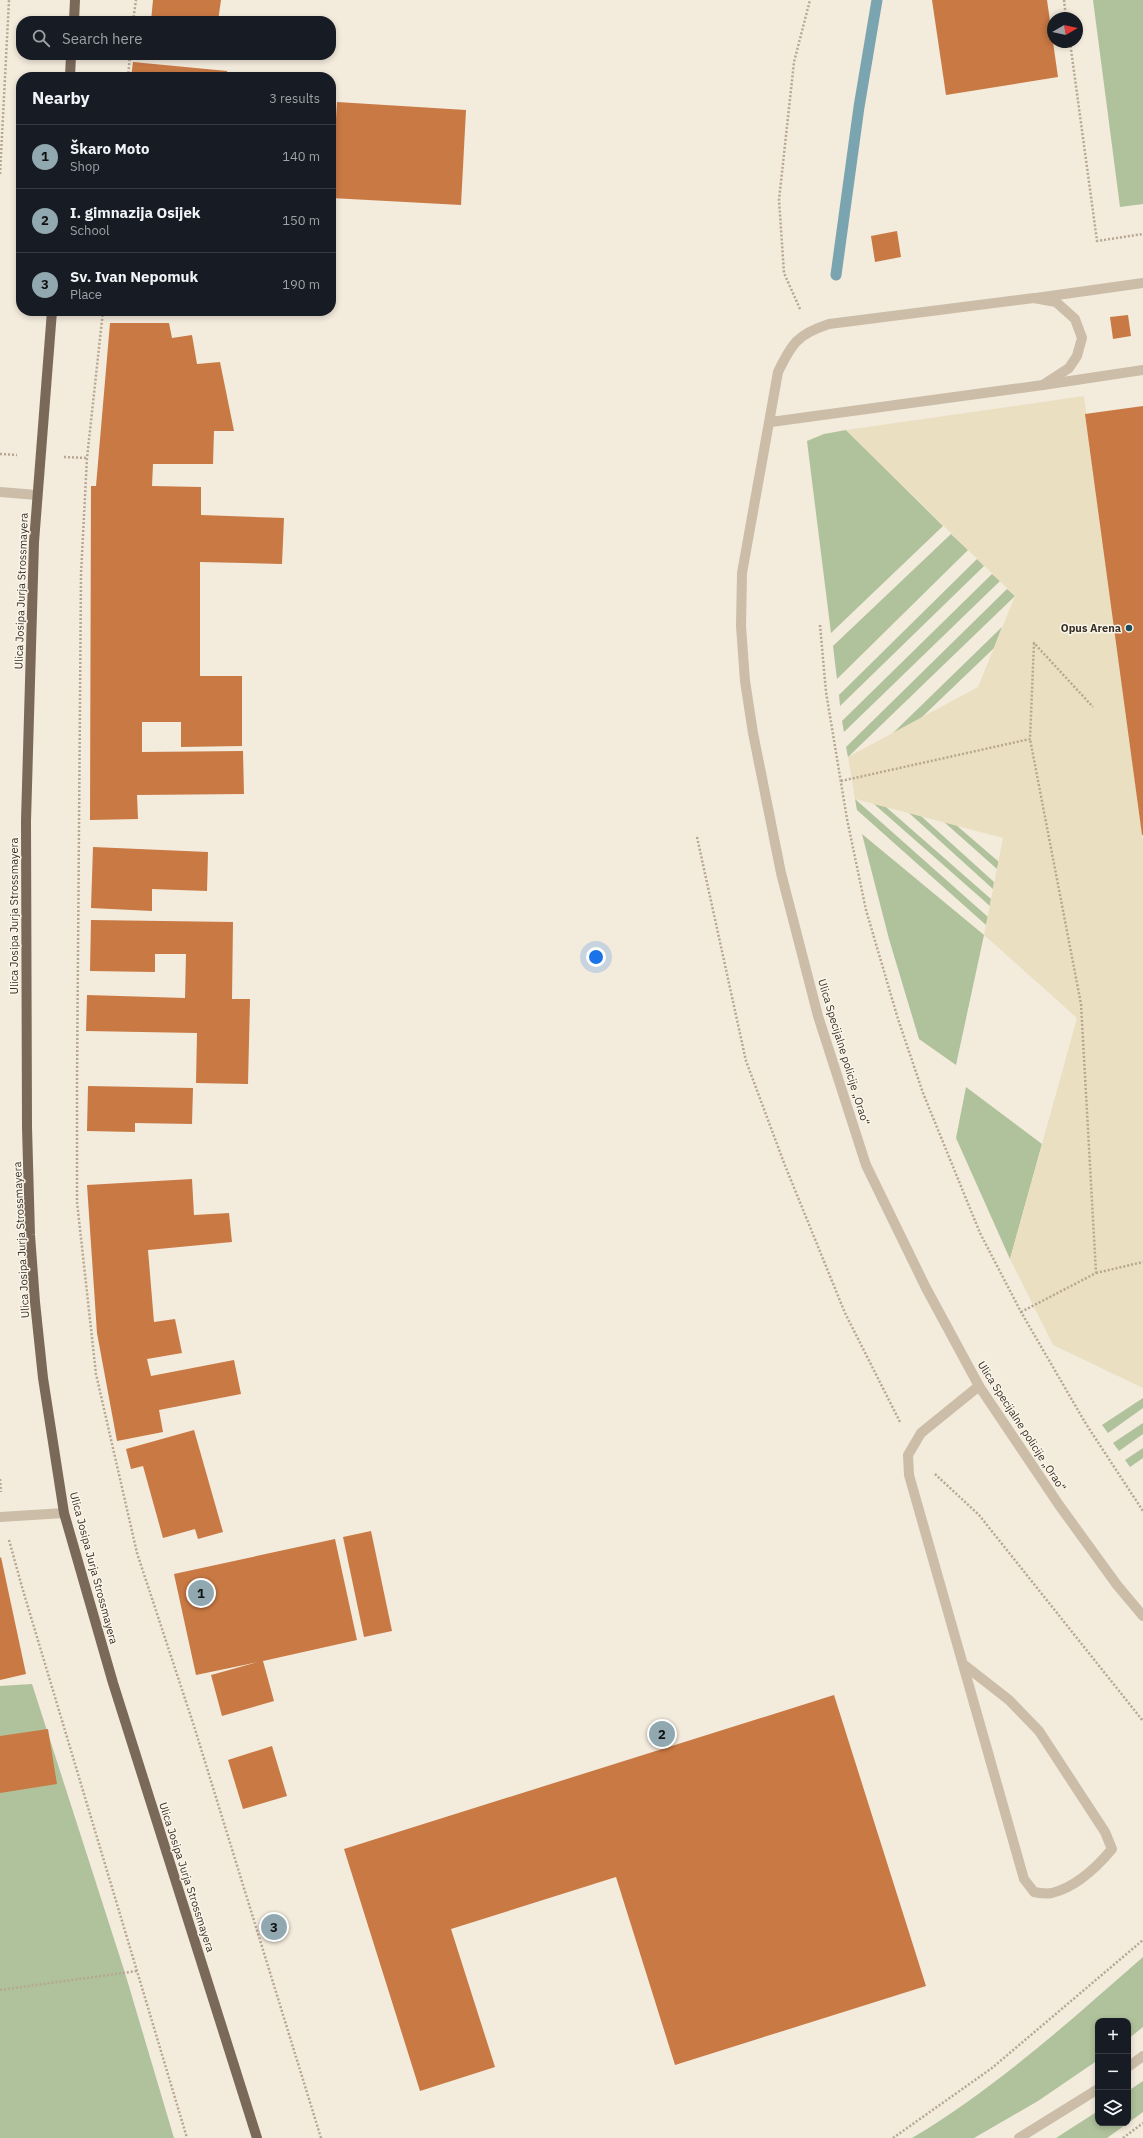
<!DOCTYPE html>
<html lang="en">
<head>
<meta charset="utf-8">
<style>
  :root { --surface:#171b24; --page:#20242c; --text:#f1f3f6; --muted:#9ea1a6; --line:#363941; --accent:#91a8b0 }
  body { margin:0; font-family:"IBM Plex Sans",sans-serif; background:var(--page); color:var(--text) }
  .controls { position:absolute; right:12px; bottom:12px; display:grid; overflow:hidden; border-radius:8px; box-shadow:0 2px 6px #0003 }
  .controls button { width:36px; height:36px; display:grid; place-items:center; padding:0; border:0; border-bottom:1px solid var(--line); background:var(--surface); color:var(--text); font:20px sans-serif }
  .compass { position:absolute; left:1047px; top:12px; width:36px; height:36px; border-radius:50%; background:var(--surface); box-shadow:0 2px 6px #0003; rotate:81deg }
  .you { position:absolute; left:596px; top:957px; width:14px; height:14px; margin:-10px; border:3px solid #fff; border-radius:50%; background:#1a73e8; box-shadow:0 0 0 6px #1a73e833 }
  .badge { display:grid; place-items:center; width:26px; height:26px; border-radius:50%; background:var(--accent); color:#111; font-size:13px; font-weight:700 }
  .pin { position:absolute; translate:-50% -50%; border:2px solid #fff; box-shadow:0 1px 4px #0006 }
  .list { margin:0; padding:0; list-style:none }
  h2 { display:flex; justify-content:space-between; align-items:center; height:52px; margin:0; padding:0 16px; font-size:17px }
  h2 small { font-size:13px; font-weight:400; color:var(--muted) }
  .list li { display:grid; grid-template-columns:26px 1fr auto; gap:12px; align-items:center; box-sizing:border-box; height:64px; padding:0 16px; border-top:1px solid var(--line) }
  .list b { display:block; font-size:15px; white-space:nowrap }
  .list p { margin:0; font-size:13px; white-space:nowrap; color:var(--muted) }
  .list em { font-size:13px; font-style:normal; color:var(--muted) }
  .icon { flex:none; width:22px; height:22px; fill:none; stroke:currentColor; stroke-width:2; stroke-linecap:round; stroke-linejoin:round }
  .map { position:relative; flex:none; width:1143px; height:2138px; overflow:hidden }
  .search { position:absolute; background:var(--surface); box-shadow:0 2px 6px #0003; left:16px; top:16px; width:320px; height:44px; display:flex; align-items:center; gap:10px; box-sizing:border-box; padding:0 14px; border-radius:16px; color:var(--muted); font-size:15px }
  .panel { position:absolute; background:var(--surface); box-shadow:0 2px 6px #0003; left:16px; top:72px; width:320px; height:244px; border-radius:16px }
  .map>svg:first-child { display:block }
  .green { fill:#afc29b }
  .plaza { fill:#ebdfc2 }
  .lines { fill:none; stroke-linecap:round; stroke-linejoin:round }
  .stream { stroke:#7aa5b0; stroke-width:11 }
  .building { fill:#c97944 }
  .path { stroke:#b7a791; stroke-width:2.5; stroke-dasharray:2 2; stroke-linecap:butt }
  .service { stroke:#cbbda7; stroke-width:10 }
  .minor { stroke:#cbbda7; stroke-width:10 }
  .primary { stroke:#7a6959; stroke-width:10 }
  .poi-dot { fill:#1c4c5a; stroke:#faf5e8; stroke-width:1.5 }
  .labels { text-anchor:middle; stroke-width:3; stroke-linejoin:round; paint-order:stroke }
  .street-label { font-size:11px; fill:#372f28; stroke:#faf5e8 }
  .poi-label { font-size:11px; font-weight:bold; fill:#372f28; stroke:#faf5e8; text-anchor:end }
</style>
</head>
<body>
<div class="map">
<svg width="1143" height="2138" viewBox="0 0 1143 2138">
  <rect width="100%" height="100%" fill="#f3ebdc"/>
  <g class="green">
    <polygon points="1093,0 1143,0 1143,204 1120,207"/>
    <polygon points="846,430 943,526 831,633 807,441 824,434"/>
    <polygon points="951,534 968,550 837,679 833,646"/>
    <polygon points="977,559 984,566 840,706 839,695"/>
    <polygon points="992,574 1000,581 844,732 842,721"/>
    <polygon points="1007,589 1015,596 848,757 846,747"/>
    <polygon points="1002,627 994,648 921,718 892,734"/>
    <polygon points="855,799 988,917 986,925 857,810"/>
    <polygon points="874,804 886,807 991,899 990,906"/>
    <polygon points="908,812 921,816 994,882 993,889"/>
    <polygon points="943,821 956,825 999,862 997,869"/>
    <polygon points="862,834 984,935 956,1065 919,1039 889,939"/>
    <polygon points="966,1087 1042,1144 1010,1259 956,1138"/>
    <polygon points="1143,1398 1143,1408 1108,1433 1102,1425"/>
    <polygon points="1143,1423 1143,1434 1119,1451 1113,1443"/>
    <polygon points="1143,1448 1143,1458 1130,1467 1125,1460"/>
    <polygon points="32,1684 125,1973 174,2138 0,2138 0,1686"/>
    <path d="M1143 1957V2027L1128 2039V2021H1098V2060L1038 2101 974 2138H912C996 2088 1070 2021 1143 1957Z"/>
    <polygon points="1143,2081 1143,2112 1128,2123 1128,2091"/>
    <polygon points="1098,2111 1098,2123 1128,2123 1107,2138 1056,2138"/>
  </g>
  <polygon class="plaza" points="1084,396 1143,842 1143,1388 1053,1345 1010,1259 1077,1018 984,935 1003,838 855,799 848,757 978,687 1015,596 846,430"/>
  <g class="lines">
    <polyline class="stream" points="836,275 859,107 877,0"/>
  </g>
  <g class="building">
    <polygon points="153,0 221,0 218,21 151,21"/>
    <polygon points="932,0 1047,0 1058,77 946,95"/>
    <polygon points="133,62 227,71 227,77 131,77"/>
    <polygon points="337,102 466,110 461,205 331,198"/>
    <polygon points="897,231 901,257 875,262 871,236"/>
    <polygon points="1128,315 1131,336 1113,339 1110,317"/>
    <polygon points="110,323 169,323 172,338 192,335 197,364 220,362 234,431 214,431 213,464 153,464 152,486 201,487 201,515 284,518 282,564 200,562 200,676 242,676 242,746 181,747 181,722 142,722 142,752 243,751 244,794 137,795 138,819 90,820 91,486 96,486"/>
    <polygon points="1143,406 1143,835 1142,835 1085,414"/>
    <polygon points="93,847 208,852 207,891 152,889 152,911 91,908"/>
    <polygon points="91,920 233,922 232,999 250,999 248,1084 196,1083 197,1033 86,1031 87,995 185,998 186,954 155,954 155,972 90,971"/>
    <polygon points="88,1086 193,1088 192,1124 135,1123 135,1132 87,1131"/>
    <polygon points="192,1179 194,1215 229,1213 232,1242 148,1250 154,1322 175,1319 182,1353 147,1359 151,1376 234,1360 241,1394 159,1410 163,1432 117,1441 97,1333 87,1185"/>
    <polygon points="194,1430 223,1532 198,1539 195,1529 163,1538 143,1466 131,1469 126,1449"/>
    <polygon points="371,1531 392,1631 364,1637 343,1537"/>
    <polygon points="335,1539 357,1640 263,1661 274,1701 222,1716 211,1675 258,1662 196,1675 174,1574"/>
    <polygon points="1,1557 26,1674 0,1680 0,1558"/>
    <polygon points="834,1695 926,1986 675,2065 616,1877 451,1929 495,2067 420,2091 344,1849"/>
    <polygon points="48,1729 57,1784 0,1793 0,1736"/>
    <polygon points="272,1746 287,1796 243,1809 228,1760"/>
  </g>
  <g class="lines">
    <g class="path">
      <polyline points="1064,0 1066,18"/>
      <polyline points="133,21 136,0"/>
      <polyline points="1070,42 1097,241 1143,234"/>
      <polyline points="128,77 130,55"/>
      <polyline points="0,174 9,0"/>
      <polyline points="800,309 784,273 779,200 794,62 810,0"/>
      <polyline points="103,311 87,458 81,574 77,1081 77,1202 96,1374 137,1553 194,1726 321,2138"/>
      <polyline points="0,454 17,455"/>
      <polyline points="64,457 87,458"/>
      <polyline points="820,625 826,692 847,819 866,910 898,1019 923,1093 980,1233 1021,1312 1086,1424 1143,1511"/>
      <polyline points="841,781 1030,739 1034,643 1093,707"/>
      <polyline points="697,837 746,1061 784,1163 845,1313 900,1422"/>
      <polyline points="1096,1273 1143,1262"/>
      <polyline points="1021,1312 1096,1273 1081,1004 1030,739"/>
      <polyline points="935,1474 979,1515 1143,1721"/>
      <polyline points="0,1479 1,1492"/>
      <polyline points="9,1540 22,1587 187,2138"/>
      <polyline points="0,1990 137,1971"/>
      <polyline points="893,2138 992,2068 1143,1940"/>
      <polyline points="1123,2138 1143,2123"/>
    </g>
    <g class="service">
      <polyline points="1036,298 1143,283"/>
      <polyline points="1043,385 1143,370"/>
      <path d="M963 1664 1009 1700 1039 1731 1105 1832 1112 1849C1097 1867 1076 1887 1052 1893 1047 1894 1039 1893 1034 1892L1024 1879 909 1475 908 1455 921 1433 979 1386"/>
    </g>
    <g class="minor">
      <path d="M771 422 1043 385 1069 368 1077 356 1082 338 1075 319 1056 302 1034 298 829 324C798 334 792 343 778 372L742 573 741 626 745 681 753 733 781 873 818 1016 866 1165 926 1288 979 1386 1059 1505 1117 1585 1143 1616"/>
      <polyline points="0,492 37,495"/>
      <polyline points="0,1517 64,1513"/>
      <polyline points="1128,2067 1143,2056"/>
      <polyline points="1019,2138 1098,2089"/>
    </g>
    <g class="primary">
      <polyline points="74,21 75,0"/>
      <polyline points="70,77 71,55"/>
      <polyline points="52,311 34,542 26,821 27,1127 30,1235 35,1302 43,1378 64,1513 113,1683 257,2138"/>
    </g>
  </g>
  <circle class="poi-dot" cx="1129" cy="628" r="4"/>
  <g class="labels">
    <g class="street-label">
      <text transform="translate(21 591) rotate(-88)" y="4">Ulica Josipa Jurja Strossmayera</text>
      <text transform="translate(14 916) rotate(-90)" y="4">Ulica Josipa Jurja Strossmayera</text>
      <text transform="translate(844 1052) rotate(73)" y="4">Ulica Specijalne policije „Orao“</text>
      <text transform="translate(21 1240) rotate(-93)" y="4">Ulica Josipa Jurja Strossmayera</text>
      <text transform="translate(1022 1426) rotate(57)" y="4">Ulica Specijalne policije „Orao“</text>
      <text transform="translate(94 1568) rotate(75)" y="4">Ulica Josipa Jurja Strossmayera</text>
      <text transform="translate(187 1877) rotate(72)" y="4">Ulica Josipa Jurja Strossmayera</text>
    </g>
    <g class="poi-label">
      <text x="1121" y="632">Opus Arena</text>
    </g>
  </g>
</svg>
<div class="controls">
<button>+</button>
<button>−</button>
<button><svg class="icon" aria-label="layers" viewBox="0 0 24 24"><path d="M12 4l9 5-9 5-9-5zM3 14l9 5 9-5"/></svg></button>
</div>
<svg class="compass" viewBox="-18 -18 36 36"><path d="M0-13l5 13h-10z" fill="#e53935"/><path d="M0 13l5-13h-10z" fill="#9ea1a6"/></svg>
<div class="you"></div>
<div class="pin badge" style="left:201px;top:1593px">1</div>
<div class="pin badge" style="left:662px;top:1734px">2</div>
<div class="pin badge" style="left:274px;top:1927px">3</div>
<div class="search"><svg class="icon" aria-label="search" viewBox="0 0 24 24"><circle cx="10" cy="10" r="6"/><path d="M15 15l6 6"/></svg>Search here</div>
<section class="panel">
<h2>Nearby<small>3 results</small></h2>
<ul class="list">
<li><span class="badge">1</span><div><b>Škaro Moto</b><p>Shop</p></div><em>140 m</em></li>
<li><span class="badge">2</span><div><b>I. gimnazija Osijek</b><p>School</p></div><em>150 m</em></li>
<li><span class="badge">3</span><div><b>Sv. Ivan Nepomuk</b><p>Place</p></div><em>190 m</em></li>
</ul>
</section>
</div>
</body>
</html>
